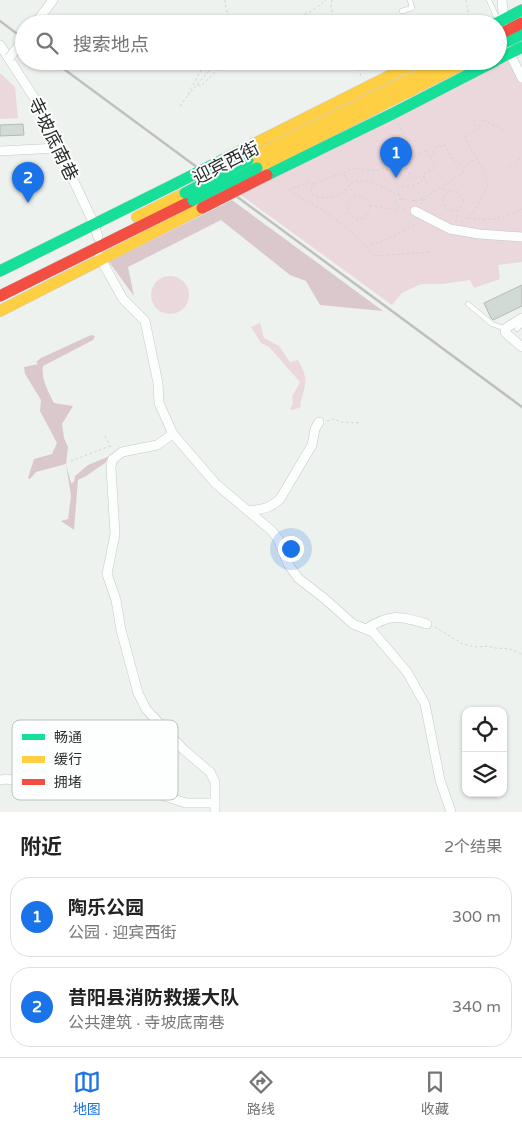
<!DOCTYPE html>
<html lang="zh">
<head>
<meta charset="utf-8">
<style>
  :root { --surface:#fff; --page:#f6f6f6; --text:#222; --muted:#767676; --line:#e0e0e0; --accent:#1a73e8 }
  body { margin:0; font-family:"Varela Round","Noto Sans SC",sans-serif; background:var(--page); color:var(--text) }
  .controls { position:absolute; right:15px; bottom:15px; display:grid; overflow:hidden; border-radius:10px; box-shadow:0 1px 4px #0004 }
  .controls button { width:45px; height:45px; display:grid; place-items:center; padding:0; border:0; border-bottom:1px solid var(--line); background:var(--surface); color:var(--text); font:25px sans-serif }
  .you { position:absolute; left:290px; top:548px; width:18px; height:18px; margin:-12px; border:4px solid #fff; border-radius:50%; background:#1a73e8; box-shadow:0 0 0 8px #1a73e833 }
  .badge { display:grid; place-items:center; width:32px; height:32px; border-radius:50%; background:var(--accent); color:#fff; font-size:16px; font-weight:700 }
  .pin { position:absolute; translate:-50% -41px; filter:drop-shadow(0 1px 2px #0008) }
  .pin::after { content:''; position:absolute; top:26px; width:18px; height:15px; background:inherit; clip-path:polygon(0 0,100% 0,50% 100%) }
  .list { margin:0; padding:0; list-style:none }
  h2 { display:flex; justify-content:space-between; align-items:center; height:65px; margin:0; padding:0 20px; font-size:21px }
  h2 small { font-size:16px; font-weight:400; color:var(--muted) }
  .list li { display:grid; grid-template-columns:32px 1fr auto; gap:15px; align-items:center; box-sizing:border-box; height:80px; margin:0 10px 10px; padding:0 10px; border:1px solid var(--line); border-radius:20px }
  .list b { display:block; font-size:19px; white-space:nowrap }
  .list p { margin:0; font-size:16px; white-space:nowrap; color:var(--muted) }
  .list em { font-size:16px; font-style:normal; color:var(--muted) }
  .icon { flex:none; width:28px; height:28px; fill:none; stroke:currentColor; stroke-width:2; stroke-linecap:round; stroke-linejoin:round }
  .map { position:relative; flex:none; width:522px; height:812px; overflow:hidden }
  .search { position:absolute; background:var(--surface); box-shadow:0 1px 4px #0004; left:15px; right:15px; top:15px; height:55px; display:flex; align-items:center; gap:12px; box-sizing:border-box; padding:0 18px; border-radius:28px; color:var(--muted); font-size:19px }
  .sheet { height:245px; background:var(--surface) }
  nav { display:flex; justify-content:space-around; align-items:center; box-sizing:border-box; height:70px; border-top:1px solid var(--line); background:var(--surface); font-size:14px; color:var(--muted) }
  nav a { display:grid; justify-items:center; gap:2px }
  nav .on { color:var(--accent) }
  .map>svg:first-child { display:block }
  .green { fill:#ebd8dc }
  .forest { fill:#dbc8cc }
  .building { fill:#d1dad5; stroke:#b6b9b7 }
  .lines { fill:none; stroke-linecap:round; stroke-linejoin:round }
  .lane-casing { stroke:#c5c9c6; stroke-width:5.5 }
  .street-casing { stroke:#c5c9c6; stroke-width:10 }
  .fast-casing { stroke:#c5c9c6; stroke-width:12 }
  .slow-casing { stroke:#c5c9c6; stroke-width:12 }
  .jam-casing { stroke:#c5c9c6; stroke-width:12 }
  .path { stroke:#d3d3d3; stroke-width:1; stroke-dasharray:2.5 2.5; stroke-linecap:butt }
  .lane { stroke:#fcfdfd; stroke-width:4.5 }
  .street { stroke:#fcfdfd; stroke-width:9 }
  .fast { stroke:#16e098; stroke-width:11 }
  .slow { stroke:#ffcf43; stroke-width:11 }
  .jam { stroke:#f24e42; stroke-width:11 }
  .rail { stroke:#bfc0bf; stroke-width:2.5 }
  .street-bridge-casing { stroke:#c5c9c6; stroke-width:10; stroke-linecap:butt }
  .fast-bridge-casing { stroke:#c5c9c6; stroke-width:12; stroke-linecap:butt }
  .jam-bridge-casing { stroke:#c5c9c6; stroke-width:12; stroke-linecap:butt }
  .street-bridge { stroke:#fcfdfd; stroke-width:9 }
  .fast-bridge { stroke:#16e098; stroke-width:11 }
  .jam-bridge { stroke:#f24e42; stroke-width:11 }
  .labels { text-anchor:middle; stroke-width:4; stroke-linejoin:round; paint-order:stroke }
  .street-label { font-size:18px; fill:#2a2d2b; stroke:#fdfffe }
  .key { fill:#fdfffe; stroke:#bec0bf; stroke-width:1 }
  .key-label { font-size:14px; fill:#2a2d2b }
</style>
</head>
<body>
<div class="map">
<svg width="522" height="812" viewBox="0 0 522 812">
  <rect width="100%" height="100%" fill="#edf2ef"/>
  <g class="green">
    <polygon points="516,55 522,67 522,262 498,265 500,279 474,288 470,280 442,284 421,284 402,293 392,305 238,193"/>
    <polygon points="0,73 15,87 18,118 0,119"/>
    <circle cx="170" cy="295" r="19"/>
    <path d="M260 323 264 338 279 346 290 362 298 360C309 379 306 384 300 404L301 407 293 410 290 409 293 403 292 397 300 382 269 347 261 343 251 327Z"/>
  </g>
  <g class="forest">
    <polygon points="232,200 383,311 320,305 306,281 290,275 221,220 128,267 134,296 109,262"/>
    <path d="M91 335 95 336 93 340 43 366C41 379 48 391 54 403L73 406 62 424 64 438 68 447 66 464 71 483 74 482 75 476 88 465 110 456 105 463 86 476 78 480 74 530 61 521 68 519 71 496 66 464 36 472 30 479 28 478 34 459 52 454 57 443 40 411 41 400 25 374 24 367 38 364 36 362 41 358Z"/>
  </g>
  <g class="building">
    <polygon points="23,124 24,135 0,136 0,125"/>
    <polygon points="522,285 522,306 493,320 491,318 484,303"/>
  </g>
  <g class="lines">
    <defs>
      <g id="lane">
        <polyline points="489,0 496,16 500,18"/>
        <polyline points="402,11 412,8 410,0"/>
        <polyline points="468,304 492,324 506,329"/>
        <polyline points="517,329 522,324"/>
      </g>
      <g id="street">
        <polyline points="502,0 504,23"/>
        <polyline points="35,24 53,0"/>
        <polyline points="0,45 35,99 94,224 98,237"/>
        <polyline points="508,50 522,78"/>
        <polyline points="0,151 58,148"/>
        <polyline points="415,211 450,229 479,234 522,237"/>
        <polyline points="99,256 123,299 145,321 158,383 159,403 173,434 216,484 272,531 278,539 288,564 298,578 325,599 353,624 373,632 407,672 425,704 440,780 451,812"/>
        <polyline points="522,318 506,328 505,332 509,336 522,347"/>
        <polyline points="173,434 157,445 122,452 112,460 111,468 115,534 107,574 116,600 121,630 138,693 146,709 184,750 210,772 215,782 215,812"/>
        <path d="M249 511C262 509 271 508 280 499L312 445 315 429 319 422"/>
        <path d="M366 629C391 613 400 616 427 624"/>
        <polyline points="0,780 6,779 47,785 127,784 186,803 215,803"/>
      </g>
      <g id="fast">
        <polyline points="495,24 522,10"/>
        <polyline points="498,46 522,34"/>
        <polyline points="498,59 522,47"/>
        <polyline points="267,175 394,113 495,61"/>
        <polyline points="0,271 175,184"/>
      </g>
      <g id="slow">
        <polyline points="238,152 419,61"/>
        <polyline points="248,160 446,61"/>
        <polyline points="257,168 469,61"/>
        <polyline points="137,217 185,193"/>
        <polyline points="0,311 202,208"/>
      </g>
      <g id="jam">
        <polyline points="498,35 522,23"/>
        <polyline points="0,296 193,200"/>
      </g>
    </defs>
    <use href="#lane" class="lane-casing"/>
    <use href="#street" class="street-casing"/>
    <use href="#fast" class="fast-casing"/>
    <use href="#slow" class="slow-casing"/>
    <use href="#jam" class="jam-casing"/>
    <g class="path">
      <path d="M225 0C225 9 229 15 229 24"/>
      <polyline points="332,0 331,6 334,24"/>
      <polyline points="466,0 469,17"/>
      <path d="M271 24C295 19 308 16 326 0"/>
      <polyline points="206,61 186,98 206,74 220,61"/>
      <polyline points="353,61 361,72 360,78"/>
      <polyline points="198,85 201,86 219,68 229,61"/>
      <polyline points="180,106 186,98"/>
      <polyline points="398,123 414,155"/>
      <polygon points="426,150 435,167 423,175 413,179 404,163"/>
      <polyline points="431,158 436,147 445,145 453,160 463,167"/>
      <polyline points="506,169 522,157"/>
      <polyline points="344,175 355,196"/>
      <polyline points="424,177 425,181 434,192"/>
      <polyline points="314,184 310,182 288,190 324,211 353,233 374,256 432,252"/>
      <polyline points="439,188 450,191"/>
      <circle cx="453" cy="201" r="10"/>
      <path d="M399 195 398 190 401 187C412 185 420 187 424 176"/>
      <polyline points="402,199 415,201"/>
      <path d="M421 199C437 192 450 180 464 172V167L477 158 469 146 465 137 481 126 475 125 474 123 475 120H483L505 131"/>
      <polyline points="415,201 425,199 421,204"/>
      <path d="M370 205C369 213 364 222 355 218 336 211 358 181 370 205L395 210 400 208"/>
      <path d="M405 210 399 207 394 201 401 199 399 195C386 190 372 179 358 181 349 182 348 188 342 193 335 199 319 199 312 194L311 187C325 175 338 178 352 168L377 171 382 168C393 171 396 175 407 168"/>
      <path d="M468 218C491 221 500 220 522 209"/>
      <polyline points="456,222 458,211"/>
      <path d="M461 222C475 214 482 197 489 183L477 159"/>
      <polyline points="366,246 386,240 419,223"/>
      <polyline points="327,421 334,419 341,422 360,423"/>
      <polyline points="105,436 112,449"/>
      <polyline points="71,461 110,446"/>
      <polyline points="435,627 463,644 476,647 488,646 495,648 510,649 522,654"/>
    </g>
    <use href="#lane" class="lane"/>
    <use href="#street" class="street"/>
    <use href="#fast" class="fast"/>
    <use href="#slow" class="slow"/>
    <use href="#jam" class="jam"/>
    <g class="rail">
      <polyline points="0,21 24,39"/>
      <polyline points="53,61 522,407"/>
    </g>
    <defs>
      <polyline id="street-bridge" points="9,58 24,39"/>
      <g id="fast-bridge">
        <polyline points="175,184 238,152"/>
        <polyline points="185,193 248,160"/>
        <polyline points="193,200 257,168"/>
      </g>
      <polyline id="jam-bridge" points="202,208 267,175"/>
    </defs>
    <use href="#street-bridge" class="street-bridge-casing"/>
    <use href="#fast-bridge" class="fast-bridge-casing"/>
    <use href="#jam-bridge" class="jam-bridge-casing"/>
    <use href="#street-bridge" class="street-bridge"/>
    <use href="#fast-bridge" class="fast-bridge"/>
    <use href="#jam-bridge" class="jam-bridge"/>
  </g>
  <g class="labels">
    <g class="street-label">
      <text transform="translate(53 139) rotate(64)" y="6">寺坡底南巷</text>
      <text transform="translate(226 163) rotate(-27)" y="6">迎宾西街</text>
    </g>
  </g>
  <rect x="12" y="720" width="166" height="80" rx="8" class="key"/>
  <rect x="22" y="734" width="23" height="6" fill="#16e098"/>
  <rect x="22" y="756" width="23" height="7" fill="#ffcf43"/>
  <rect x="22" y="779" width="23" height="6" fill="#f24e42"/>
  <g class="key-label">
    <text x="54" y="742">畅通</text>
    <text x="54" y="764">缓行</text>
    <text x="54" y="787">拥堵</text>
  </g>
</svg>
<div class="controls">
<button><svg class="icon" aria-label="locate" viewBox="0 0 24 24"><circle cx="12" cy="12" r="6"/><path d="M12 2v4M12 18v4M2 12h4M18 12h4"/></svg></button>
<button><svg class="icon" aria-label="layers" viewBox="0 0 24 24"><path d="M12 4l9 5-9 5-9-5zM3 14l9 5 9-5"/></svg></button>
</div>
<div class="you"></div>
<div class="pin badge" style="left:396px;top:178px">1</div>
<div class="pin badge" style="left:28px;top:203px">2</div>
<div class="search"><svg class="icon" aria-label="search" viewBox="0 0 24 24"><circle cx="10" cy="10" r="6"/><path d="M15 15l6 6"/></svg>搜索地点</div>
</div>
<section class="sheet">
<h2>附近<small>2个结果</small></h2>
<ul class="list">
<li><span class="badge">1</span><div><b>陶乐公园</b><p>公园 · 迎宾西街</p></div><em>300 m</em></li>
<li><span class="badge">2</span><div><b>昔阳县消防救援大队</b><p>公共建筑 · 寺坡底南巷</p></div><em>340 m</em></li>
</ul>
</section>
<nav>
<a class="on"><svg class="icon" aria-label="map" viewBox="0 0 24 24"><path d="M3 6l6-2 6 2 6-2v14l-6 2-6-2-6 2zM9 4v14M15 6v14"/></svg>地图</a>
<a><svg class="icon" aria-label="directions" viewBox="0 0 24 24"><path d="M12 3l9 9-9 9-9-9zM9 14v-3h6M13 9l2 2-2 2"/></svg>路线</a>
<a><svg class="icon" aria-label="saved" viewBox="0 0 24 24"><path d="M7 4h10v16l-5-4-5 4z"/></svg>收藏</a>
</nav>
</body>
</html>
